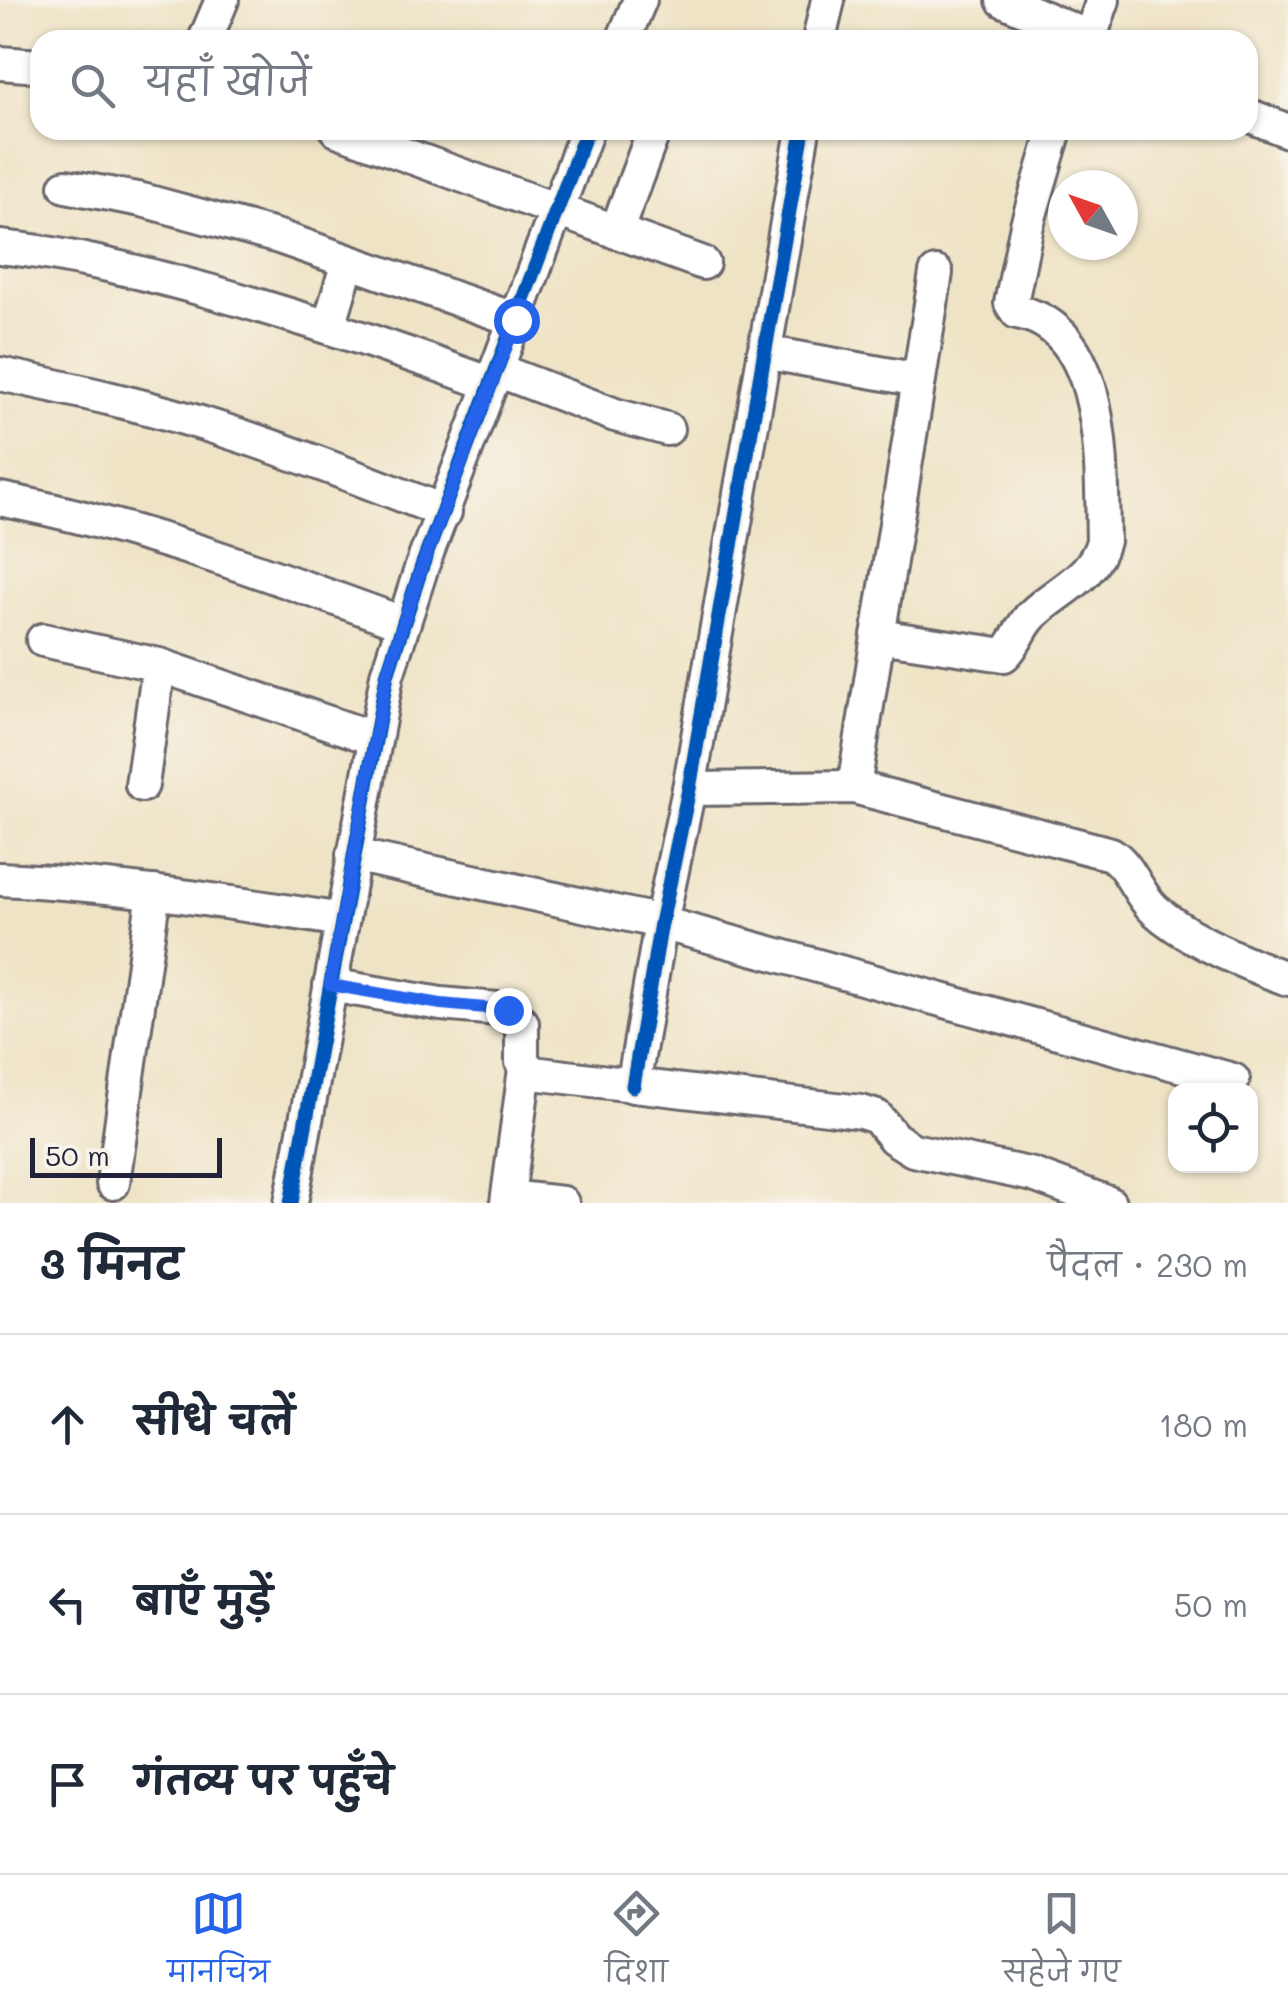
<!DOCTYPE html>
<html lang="hi">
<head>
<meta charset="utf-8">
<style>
  :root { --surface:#fff; --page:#f2f2f3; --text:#1f2937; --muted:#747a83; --line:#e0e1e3; --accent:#2563eb }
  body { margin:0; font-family:Mali,"Playpen Sans Deva",sans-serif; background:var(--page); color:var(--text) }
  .controls { position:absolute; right:30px; bottom:30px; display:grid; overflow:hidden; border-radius:20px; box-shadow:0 2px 8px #0004 }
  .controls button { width:90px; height:90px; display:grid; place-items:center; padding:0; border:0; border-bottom:2px solid var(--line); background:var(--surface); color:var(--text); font:50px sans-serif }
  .compass { position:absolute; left:1048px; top:170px; width:90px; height:90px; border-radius:50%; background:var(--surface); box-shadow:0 2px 8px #0004; rotate:310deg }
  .scale { position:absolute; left:30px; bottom:25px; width:192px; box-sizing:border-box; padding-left:10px; border:5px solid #22223b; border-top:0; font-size:28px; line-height:35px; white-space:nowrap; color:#22223b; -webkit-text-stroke:8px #f7f3e8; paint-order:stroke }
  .stop { position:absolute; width:30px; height:30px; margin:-22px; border:8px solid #2563eb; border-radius:50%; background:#fff }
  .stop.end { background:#2563eb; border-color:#fff; box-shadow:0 2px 10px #0008 }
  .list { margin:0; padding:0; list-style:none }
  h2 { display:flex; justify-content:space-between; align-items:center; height:130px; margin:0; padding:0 40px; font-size:42px }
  h2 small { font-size:32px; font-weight:400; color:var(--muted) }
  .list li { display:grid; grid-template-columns:65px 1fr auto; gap:30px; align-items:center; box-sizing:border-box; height:180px; padding:0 40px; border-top:2px solid var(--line) }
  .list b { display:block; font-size:38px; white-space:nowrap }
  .list em { font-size:32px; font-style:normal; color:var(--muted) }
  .icon { flex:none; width:55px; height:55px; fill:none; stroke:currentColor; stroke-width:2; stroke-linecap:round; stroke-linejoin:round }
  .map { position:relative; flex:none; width:1288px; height:1203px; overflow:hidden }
  .search { position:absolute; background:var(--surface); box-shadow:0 2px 8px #0004; left:30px; right:30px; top:30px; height:110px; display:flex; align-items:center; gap:25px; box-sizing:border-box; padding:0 35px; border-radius:30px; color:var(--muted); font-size:38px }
  .sheet { height:670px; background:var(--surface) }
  nav { display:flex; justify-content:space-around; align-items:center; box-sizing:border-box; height:140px; border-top:2px solid var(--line); background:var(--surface); font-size:28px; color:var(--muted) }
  nav a { display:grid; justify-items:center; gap:5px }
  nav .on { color:var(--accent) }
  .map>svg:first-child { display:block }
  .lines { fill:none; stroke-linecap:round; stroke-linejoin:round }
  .minor-casing { stroke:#6a666b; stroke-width:38 }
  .minor { stroke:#fff; stroke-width:32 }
  .cycleway-casing { stroke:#f7f3e8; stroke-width:21 }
  .cycleway { stroke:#0057b8; stroke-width:15 }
  .route { stroke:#2563eb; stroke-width:12 }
</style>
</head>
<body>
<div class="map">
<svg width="1288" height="1203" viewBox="0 0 1288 1203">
  <rect width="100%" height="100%" fill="#f7f3e8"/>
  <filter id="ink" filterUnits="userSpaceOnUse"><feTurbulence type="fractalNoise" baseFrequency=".01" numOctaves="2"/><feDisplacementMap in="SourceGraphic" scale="20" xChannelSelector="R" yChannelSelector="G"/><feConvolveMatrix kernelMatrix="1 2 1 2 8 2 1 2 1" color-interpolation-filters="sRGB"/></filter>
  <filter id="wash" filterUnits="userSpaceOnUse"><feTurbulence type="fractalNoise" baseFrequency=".0048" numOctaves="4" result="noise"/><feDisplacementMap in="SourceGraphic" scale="40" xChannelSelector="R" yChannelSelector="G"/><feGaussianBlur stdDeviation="2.25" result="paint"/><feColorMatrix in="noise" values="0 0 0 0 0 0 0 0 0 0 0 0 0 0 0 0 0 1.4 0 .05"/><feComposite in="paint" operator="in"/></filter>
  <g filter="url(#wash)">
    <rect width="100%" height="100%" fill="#efe3c5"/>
  </g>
  <g filter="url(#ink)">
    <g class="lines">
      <defs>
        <g id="minor">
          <polyline points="1003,0 1095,40"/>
          <polyline points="205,40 222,0"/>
          <polyline points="623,40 640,0"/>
          <polyline points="819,40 828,0"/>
          <polyline points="1089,40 1103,0"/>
          <polyline points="0,63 40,66"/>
          <polyline points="1248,115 1288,131"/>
          <polyline points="337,130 703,263"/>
          <polyline points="66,186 142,200 279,237 516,320"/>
          <polyline points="616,232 654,130"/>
          <path d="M0 247C71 254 140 272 209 291 304 318 398 349 491 384"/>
          <polyline points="329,326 348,262"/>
          <polyline points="764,352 919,380"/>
          <polyline points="497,370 615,415 667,429"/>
          <path d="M0 374C75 390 149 406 223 430 298 454 371 483 445 512"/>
          <path d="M0 499C139 526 269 574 402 623"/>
          <path d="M878 636 1004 655C1016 644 1020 627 1032 615 1057 590 1093 579 1103 541 1101 470 1109 328 1017 312L1011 303 1027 225 1055 130"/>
          <polyline points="43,640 159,665 373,738"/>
          <polyline points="142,785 159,665"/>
          <polyline points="854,787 936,273"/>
          <path d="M689 789 854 787 1111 854C1131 867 1137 894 1155 910 1187 939 1247 964 1288 979"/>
          <polyline points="353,855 643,918 1233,1080"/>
          <path d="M0 879C115 884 229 902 342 920"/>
          <polyline points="330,985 441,1004 509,1010 522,1023 522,1062 533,1073 861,1112 877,1117 894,1138 913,1150 1033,1175 1109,1203"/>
          <polyline points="633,1086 661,923 689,789 803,130"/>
          <polyline points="113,1183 154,892"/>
          <polyline points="508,1197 562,1203"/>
          <polyline points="291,1203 387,675 422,566 587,130"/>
          <polyline points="507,1203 525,1069"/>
        </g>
      </defs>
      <use href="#minor" class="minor-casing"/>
      <use href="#minor" class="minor"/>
      <defs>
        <g id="cycleway">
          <polyline points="633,1086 661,923 689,789 803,130"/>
          <polyline points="291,1203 387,675 422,566 587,130"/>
        </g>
      </defs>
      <use href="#cycleway" class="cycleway-casing"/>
      <use href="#cycleway" class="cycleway"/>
    </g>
  </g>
  <g class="lines" filter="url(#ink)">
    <polyline class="route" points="508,1010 441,1004 330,985 387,674 422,566 516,320"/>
  </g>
</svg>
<div class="controls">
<button><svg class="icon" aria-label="locate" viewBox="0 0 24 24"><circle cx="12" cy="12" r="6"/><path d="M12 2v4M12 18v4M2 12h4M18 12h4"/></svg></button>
</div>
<svg class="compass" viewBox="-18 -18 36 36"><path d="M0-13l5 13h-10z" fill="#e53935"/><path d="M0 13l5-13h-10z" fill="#747a83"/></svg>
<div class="scale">50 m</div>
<div class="stop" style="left:516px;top:320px"></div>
<div class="stop end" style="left:508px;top:1010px"></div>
<div class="search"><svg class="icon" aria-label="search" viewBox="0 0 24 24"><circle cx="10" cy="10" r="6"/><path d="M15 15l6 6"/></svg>यहाँ खोजें</div>
</div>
<section class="sheet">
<h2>3 मिनट<small>पैदल · 230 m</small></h2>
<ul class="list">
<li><svg class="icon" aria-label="ahead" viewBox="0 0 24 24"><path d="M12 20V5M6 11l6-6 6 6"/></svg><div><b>सीधे चलें</b></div><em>180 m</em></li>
<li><svg class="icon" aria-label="left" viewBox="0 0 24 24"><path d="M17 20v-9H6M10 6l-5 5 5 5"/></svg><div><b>बाएँ मुड़ें</b></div><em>50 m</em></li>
<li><svg class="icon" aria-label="arrive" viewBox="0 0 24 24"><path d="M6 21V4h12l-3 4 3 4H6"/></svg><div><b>गंतव्य पर पहुँचे</b></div></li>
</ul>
</section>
<nav>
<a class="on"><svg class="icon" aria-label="map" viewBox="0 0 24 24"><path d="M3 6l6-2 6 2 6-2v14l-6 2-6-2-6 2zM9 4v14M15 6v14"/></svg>मानचित्र</a>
<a><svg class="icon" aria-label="directions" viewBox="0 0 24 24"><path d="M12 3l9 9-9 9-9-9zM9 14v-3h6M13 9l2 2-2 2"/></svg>दिशा</a>
<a><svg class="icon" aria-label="saved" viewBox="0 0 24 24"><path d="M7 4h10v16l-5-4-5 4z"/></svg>सहेजे गए</a>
</nav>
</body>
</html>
